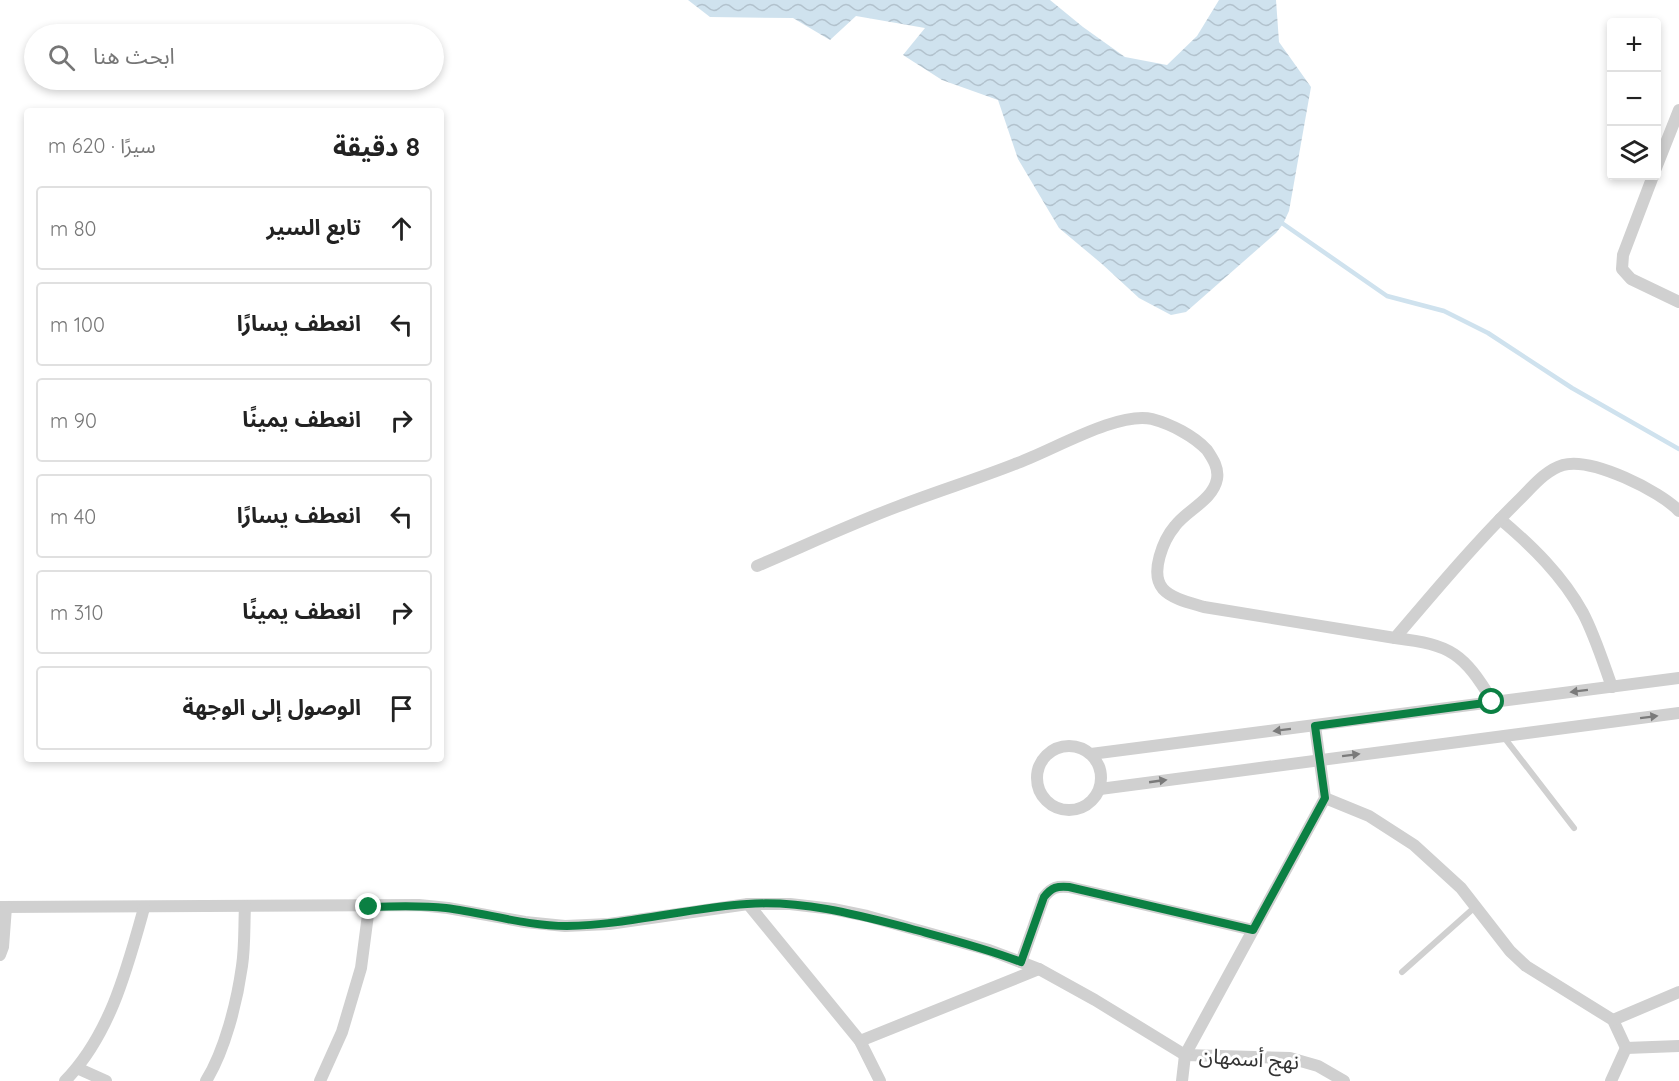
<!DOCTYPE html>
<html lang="ar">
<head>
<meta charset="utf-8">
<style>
  :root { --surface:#fff; --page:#f2f2f2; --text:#222; --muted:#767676; --line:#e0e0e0 }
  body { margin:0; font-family:Quicksand,"Noto Sans Arabic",sans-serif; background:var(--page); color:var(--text); direction:rtl }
  .controls { position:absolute; right:18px; top:18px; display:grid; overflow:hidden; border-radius:6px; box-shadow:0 3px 9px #0003 }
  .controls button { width:54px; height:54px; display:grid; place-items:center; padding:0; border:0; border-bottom:2px solid var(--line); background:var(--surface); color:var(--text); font:30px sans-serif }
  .stop { position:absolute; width:18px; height:18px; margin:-14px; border:4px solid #0b8043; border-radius:50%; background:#fff }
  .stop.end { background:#0b8043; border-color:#fff; box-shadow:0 2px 6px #0008 }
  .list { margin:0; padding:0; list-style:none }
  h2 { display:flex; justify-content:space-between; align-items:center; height:78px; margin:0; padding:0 24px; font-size:26px }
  h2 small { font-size:20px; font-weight:400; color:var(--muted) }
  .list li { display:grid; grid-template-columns:39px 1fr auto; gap:18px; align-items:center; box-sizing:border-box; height:84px; margin:0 12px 12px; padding:0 12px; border:2px solid var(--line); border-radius:6px }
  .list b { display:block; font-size:22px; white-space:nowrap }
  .list em { font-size:20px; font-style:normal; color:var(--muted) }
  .icon { flex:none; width:33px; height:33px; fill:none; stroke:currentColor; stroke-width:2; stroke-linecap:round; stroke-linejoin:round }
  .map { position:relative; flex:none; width:1679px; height:1081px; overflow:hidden; direction:ltr }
  .search { position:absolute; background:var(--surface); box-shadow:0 3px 9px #0003; left:24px; top:24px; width:420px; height:66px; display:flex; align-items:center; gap:15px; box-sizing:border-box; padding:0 21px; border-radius:33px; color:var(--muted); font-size:22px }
  .panel { position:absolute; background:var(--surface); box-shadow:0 3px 9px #0003; left:24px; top:108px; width:420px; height:654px; border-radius:6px; direction:rtl }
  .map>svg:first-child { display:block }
  .water { fill:url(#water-waves) }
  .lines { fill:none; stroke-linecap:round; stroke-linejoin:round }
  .stream { stroke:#cfe2ee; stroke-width:4.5 }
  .lane { stroke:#d0d0d0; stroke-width:6 }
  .street { stroke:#d0d0d0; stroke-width:12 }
  .oneway { fill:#7a7a7a }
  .route { stroke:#0b8043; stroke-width:8 }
  .labels { text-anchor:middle; stroke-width:6; stroke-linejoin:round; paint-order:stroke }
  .street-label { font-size:21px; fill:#333; stroke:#fff }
</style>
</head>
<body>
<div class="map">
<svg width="1679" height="1081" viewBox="0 0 1679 1081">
  <defs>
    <pattern id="water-waves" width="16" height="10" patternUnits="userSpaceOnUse" patternTransform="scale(1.5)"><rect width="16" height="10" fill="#cfe2ee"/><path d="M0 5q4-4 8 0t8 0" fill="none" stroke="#b2c2cd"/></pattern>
  </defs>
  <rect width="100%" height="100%" fill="#fff"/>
  <polygon class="water" points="688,0 1050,0 1083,27 1125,57 1167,65 1197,36 1219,0 1276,0 1279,42 1311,87 1289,211 1283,224 1276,233 1186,312 1171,315 1139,298 1102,264 1059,228 1018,159 998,100 942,80 903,55 925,28 856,16 830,40 793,18 710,17"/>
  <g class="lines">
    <polyline class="stream" points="1279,221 1387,296 1444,311 1488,333 1572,388 1679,449"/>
    <g class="lane">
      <polyline points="1503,736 1574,828"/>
      <polyline points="1402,972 1475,907"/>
    </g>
    <g class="street">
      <polyline points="1656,168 1679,110"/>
      <polyline points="1653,176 1623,255 1622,269 1631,279 1679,302"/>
      <path d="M1500 519C1532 546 1562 575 1583 613 1595 636 1603 662 1612 687"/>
      <path d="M757 566C804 546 851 524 899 506 938 491 977 479 1015 464 1050 452 1117 411 1152 419 1171 424 1194 436 1207 450 1213 459 1219 468 1217 479 1213 500 1187 510 1175 526 1164 539 1149 573 1163 589 1172 599 1191 603 1204 607L1395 638C1436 590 1476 542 1521 498 1533 486 1546 470 1563 465 1592 457 1660 491 1679 511"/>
      <path d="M1395 638C1452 645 1463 653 1493 702"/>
      <circle cx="1069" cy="778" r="32"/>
      <polyline points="1091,754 1679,678"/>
      <polyline points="1100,789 1679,713"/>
      <polyline points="1325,798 1369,816 1414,845 1461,888 1510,951 1526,966 1613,1020 1626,1048 1679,1046"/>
      <polyline points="748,904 860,1041 880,1081"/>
      <polyline points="0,907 419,905 448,908 525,922 565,926 609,924 748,904 790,904 833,909 867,916 989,950 1039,969 1095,1000 1185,1055 1290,1058 1318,1066 1344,1081"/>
      <polyline points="0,955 3,947 6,907"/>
      <path d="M1021 962 1044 897C1052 887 1057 886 1069 887L1253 930"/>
      <polyline points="1613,1020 1679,992"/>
      <polyline points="860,1041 1039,969"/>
      <polyline points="77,1068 106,1081"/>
      <path d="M65 1081C110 1035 127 969 144 908"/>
      <path d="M206 1081C225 1050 237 1002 242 966 245 946 244 926 245 906"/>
      <polyline points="320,1081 342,1032 361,968 369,907"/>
      <polyline points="1182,1081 1185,1055 1325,798 1315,726"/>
      <polyline points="1611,1081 1626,1048"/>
    </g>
  </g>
  <defs><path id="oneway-solid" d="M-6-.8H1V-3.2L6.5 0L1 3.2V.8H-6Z" transform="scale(1.5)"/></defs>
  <g class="oneway">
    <use href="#oneway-solid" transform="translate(1579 691) rotate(173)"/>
    <use href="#oneway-solid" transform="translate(1649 717) rotate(-7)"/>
    <use href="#oneway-solid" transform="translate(1282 730) rotate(173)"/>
    <use href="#oneway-solid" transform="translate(1351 755) rotate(-7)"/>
    <use href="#oneway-solid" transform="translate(1158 781) rotate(-8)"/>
  </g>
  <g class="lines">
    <path class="route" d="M369 907C395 906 420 905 446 908 486 913 526 926 567 926 628 925 687 908 747 904 804 900 858 915 912 929 949 939 985 948 1021 962L1044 897C1052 887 1057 886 1069 887L1253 930 1325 798 1315 726 1492 702"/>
  </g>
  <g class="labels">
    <g class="street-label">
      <text transform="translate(1249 1059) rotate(4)" y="7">نهج أسمهان</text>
    </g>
  </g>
</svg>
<div class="controls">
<button>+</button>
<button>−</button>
<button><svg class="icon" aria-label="layers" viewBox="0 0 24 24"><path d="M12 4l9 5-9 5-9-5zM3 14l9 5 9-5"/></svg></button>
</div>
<div class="stop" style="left:1492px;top:702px"></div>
<div class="stop end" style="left:369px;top:907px"></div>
<div class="search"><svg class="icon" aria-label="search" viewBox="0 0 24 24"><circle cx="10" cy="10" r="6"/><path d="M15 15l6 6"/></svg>ابحث هنا</div>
<section class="panel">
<h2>8 دقيقة<small>سيرًا · 620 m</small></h2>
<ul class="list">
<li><svg class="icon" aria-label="ahead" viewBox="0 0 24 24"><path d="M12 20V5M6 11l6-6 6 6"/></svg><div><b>تابع السير</b></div><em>80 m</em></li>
<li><svg class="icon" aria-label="left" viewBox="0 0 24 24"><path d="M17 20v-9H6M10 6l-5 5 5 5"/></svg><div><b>انعطف يسارًا</b></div><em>100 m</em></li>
<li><svg class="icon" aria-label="right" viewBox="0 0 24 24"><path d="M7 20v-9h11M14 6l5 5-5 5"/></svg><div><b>انعطف يمينًا</b></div><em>90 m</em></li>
<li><svg class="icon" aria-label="left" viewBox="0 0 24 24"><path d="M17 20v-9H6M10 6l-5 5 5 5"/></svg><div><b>انعطف يسارًا</b></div><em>40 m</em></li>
<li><svg class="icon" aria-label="right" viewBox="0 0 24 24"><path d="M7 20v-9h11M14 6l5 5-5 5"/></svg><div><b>انعطف يمينًا</b></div><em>310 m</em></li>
<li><svg class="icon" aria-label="arrive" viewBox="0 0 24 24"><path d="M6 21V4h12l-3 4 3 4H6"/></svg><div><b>الوصول إلى الوجهة</b></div></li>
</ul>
</section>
</div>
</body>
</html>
